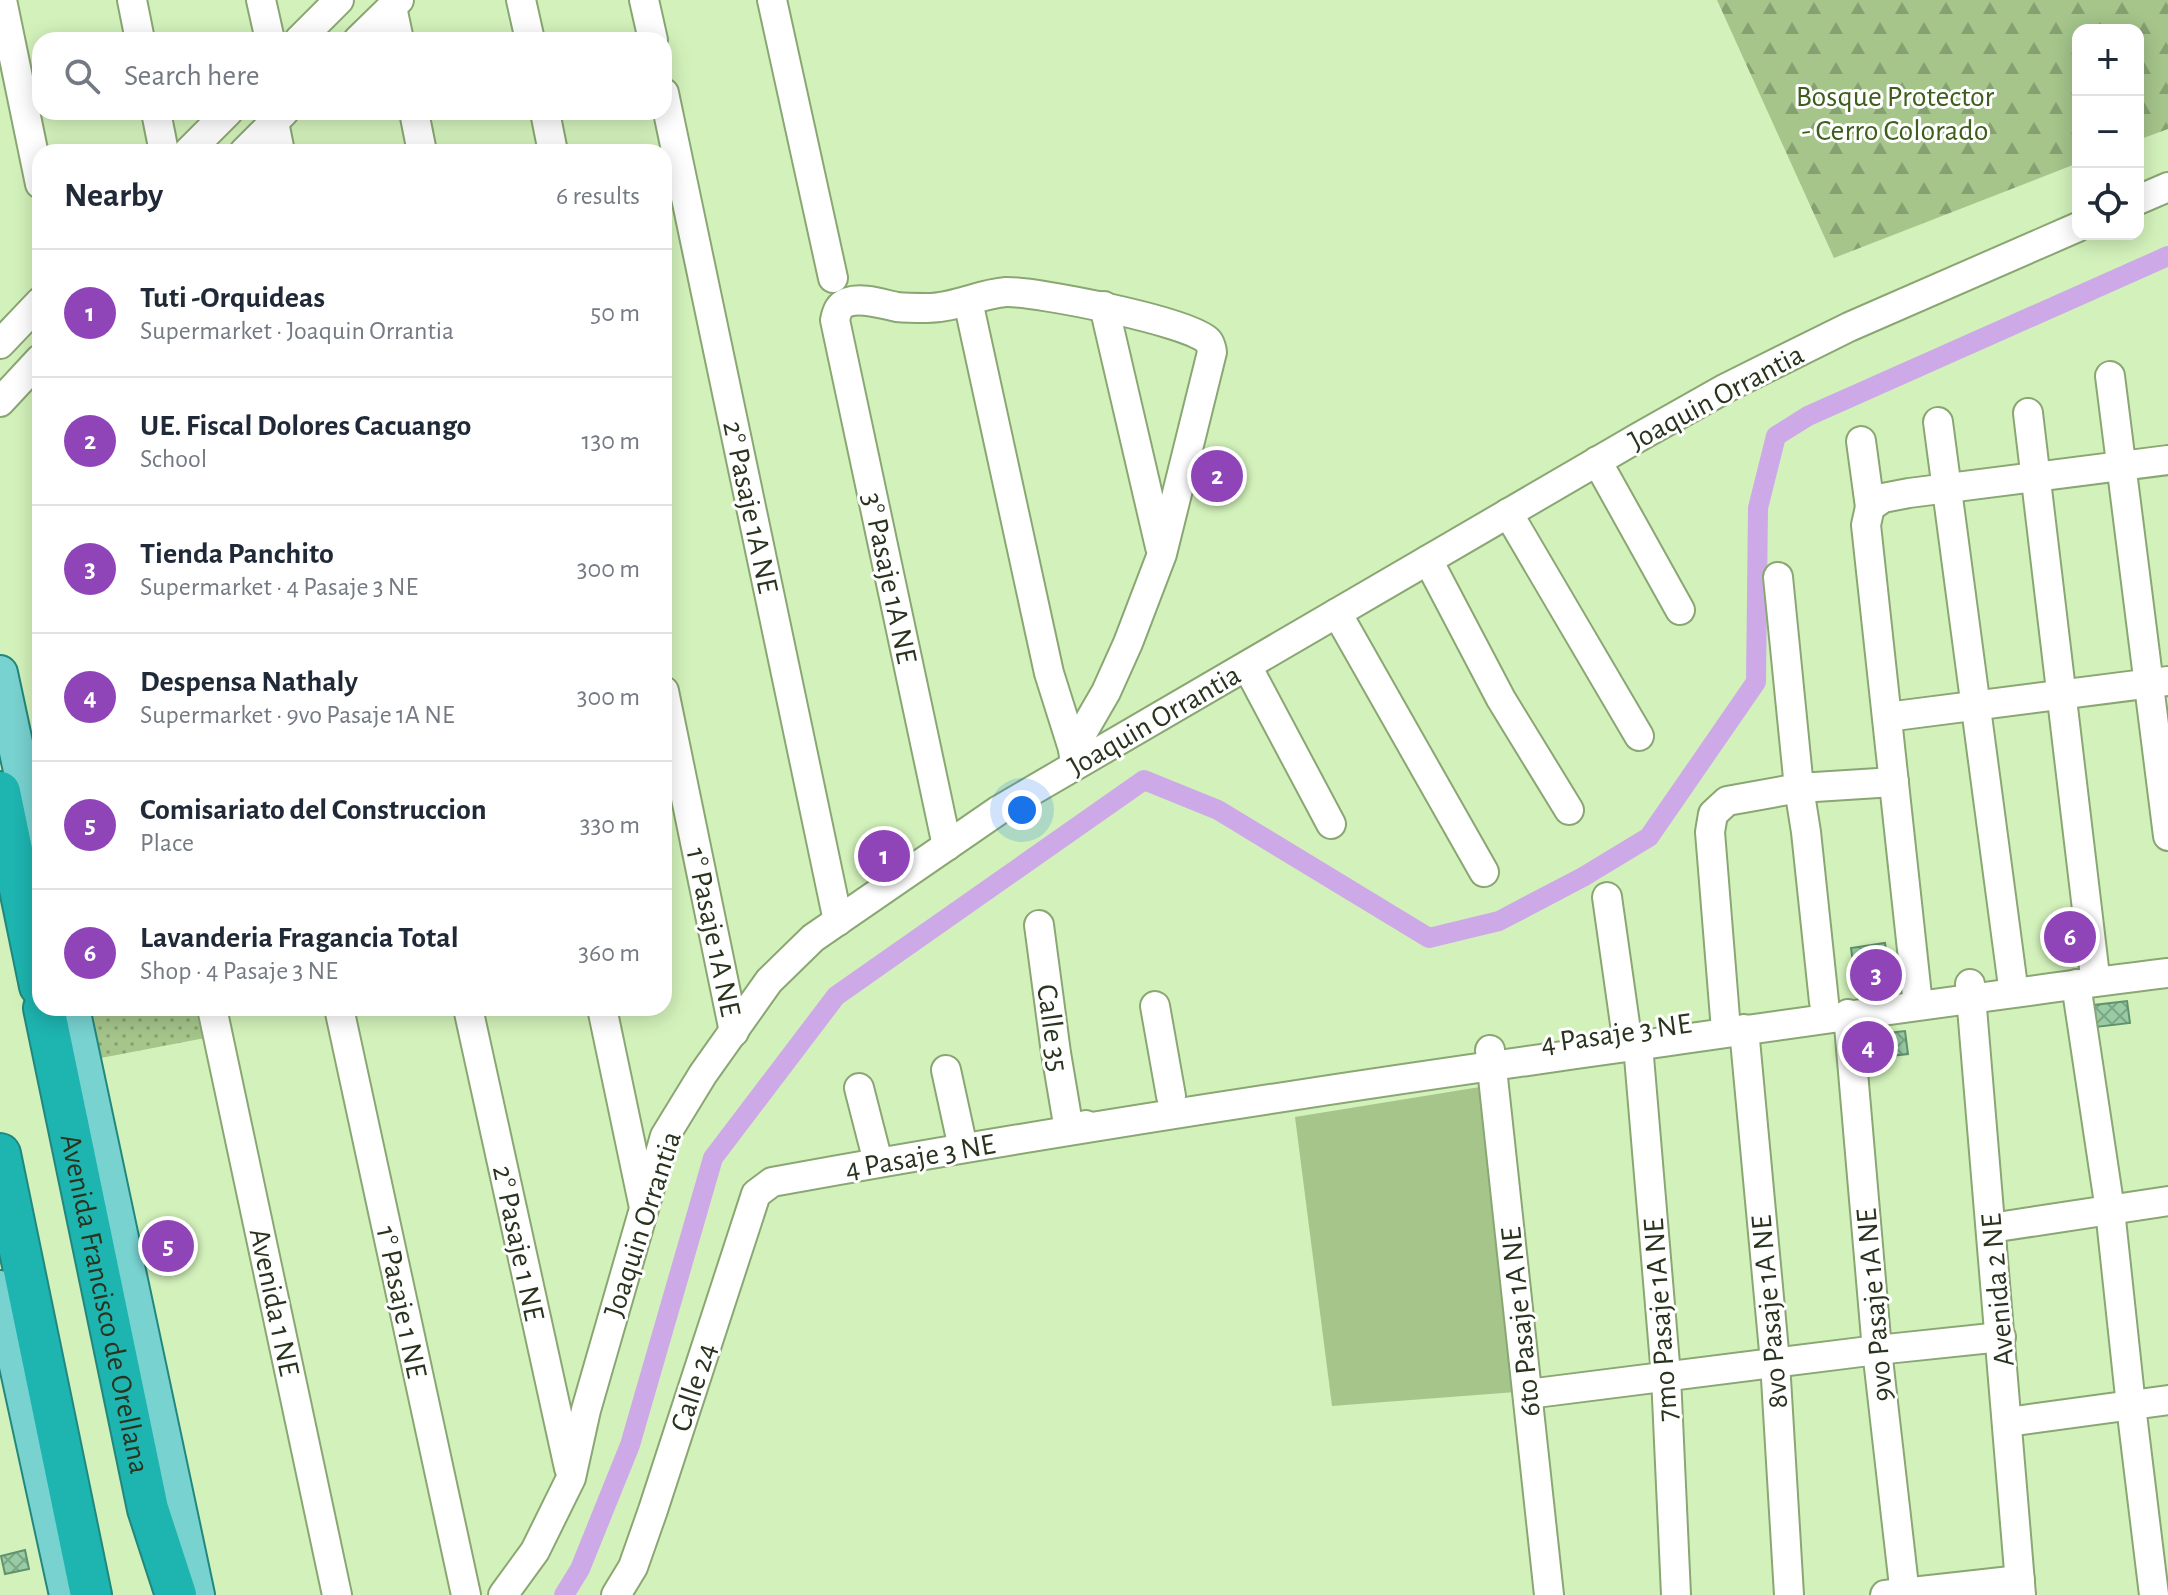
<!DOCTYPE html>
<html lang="en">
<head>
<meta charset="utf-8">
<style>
  :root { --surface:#fff; --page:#f2f2f3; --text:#1f2937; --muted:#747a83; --line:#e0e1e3; --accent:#8f45b8 }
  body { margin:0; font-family:"Alegreya Sans",sans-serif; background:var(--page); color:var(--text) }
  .controls { position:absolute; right:24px; top:24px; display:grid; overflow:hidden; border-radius:16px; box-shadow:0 4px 20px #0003 }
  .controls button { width:72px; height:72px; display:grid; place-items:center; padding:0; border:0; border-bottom:2px solid var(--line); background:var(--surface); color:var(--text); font:40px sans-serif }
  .you { position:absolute; left:1022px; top:810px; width:28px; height:28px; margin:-20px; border:6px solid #fff; border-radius:50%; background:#1a73e8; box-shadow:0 0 0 12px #1a73e833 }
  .badge { display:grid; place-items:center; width:52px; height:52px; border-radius:50%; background:var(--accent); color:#fff; font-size:26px; font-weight:700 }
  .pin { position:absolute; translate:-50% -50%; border:4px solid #fff; box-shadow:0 2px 8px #0006 }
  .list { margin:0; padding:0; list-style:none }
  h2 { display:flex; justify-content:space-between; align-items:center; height:104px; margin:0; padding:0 32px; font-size:34px }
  h2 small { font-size:26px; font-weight:400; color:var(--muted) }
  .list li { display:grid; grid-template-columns:52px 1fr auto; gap:24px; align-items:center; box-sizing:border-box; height:128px; padding:0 32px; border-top:2px solid var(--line) }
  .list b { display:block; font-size:30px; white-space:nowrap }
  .list p { margin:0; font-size:26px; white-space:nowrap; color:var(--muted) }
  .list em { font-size:26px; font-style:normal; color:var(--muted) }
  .icon { flex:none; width:44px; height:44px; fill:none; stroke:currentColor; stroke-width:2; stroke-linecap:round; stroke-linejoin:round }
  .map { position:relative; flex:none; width:2168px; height:1595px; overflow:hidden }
  .search { position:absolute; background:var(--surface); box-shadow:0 4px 20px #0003; left:32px; top:32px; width:640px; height:88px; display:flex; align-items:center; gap:20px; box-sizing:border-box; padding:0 28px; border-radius:24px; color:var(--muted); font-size:30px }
  .panel { position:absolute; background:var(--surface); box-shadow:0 4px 20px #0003; left:32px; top:144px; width:640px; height:872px; border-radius:24px }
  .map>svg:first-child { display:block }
  .forest { fill:url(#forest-firs) }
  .park { fill:url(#park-dots) }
  .garden { fill:#a5c58b }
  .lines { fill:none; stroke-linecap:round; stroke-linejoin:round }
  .canal { stroke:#cea9e8; stroke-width:20 }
  .building { fill:url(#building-cross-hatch); stroke:#60926d; stroke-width:2 }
  .minor-casing { stroke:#8aa673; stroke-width:32 }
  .major-casing { stroke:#22877d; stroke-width:38 }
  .highway-casing { stroke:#22877d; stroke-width:44 }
  .minor { stroke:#fff; stroke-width:28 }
  .major { stroke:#78d2d0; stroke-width:34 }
  .highway { stroke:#1eb4b0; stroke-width:40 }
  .labels { text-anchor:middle; stroke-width:6; stroke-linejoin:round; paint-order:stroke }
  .park-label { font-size:30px; fill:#3e5e1c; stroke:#fff }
  .street-label { font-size:30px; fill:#29341f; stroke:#fff }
</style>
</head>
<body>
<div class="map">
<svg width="2168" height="1595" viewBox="0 0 2168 1595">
  <defs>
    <pattern id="forest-firs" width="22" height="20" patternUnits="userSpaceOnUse" patternTransform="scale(2)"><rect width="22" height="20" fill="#a5c58b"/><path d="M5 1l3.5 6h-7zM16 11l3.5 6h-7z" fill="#86a171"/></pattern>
    <pattern id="park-dots" width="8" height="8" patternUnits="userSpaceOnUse" patternTransform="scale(2)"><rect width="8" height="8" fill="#a5c58b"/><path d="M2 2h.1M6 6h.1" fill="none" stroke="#86a171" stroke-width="1.8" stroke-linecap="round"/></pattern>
    <pattern id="building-cross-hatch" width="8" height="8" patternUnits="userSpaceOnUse" patternTransform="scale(2)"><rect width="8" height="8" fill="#98cca4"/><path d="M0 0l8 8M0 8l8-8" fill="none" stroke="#7ca685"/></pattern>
  </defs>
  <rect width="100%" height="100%" fill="#d3f2bb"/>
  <polygon class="forest" points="1717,0 2168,0 2168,129 2138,140 2138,30 2078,30 2078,163 1834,258"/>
  <polygon class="park" points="91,1008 199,1008 205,1038 101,1058"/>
  <polygon class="garden" points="1486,1086 1516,1392 1332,1406 1295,1117"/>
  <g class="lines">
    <polyline class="canal" points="564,1595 580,1569 630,1445 713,1158 836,996 1144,780 1218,810 1429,938 1499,921 1583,877 1649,837 1756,682 1758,508 1776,436 1808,416 2168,256"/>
  </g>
  <g class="building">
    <polygon points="889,832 899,874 881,884 869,838"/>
    <polygon points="2076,922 2080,951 2065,953 2061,924"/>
    <polygon points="1885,943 1890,979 1856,984 1851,948"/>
    <polygon points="2127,1001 2130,1023 2096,1027 2094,1005"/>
    <polygon points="1905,1031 1908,1054 1863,1059 1860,1036"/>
    <polygon points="184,1223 192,1262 152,1270 144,1231"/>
    <polygon points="25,1550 29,1569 5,1574 1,1556"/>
  </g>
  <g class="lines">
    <defs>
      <g id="minor">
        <polyline points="2,0 40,184"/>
        <polyline points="132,0 140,40"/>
        <polyline points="261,0 270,40"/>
        <polyline points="521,0 530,40"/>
        <polyline points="644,0 653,40"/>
        <polyline points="772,0 833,278"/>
        <polyline points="392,7 399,40"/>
        <polyline points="299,40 339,0"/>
        <polyline points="358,40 399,0"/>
        <polyline points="664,93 838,921"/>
        <polyline points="156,112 164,152"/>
        <polyline points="414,112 422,152"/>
        <polyline points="545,112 553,152"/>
        <polyline points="274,122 280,152"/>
        <polyline points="188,152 228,112"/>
        <polyline points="244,152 284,112"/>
        <polyline points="2138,200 2168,187"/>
        <polyline points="968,301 1049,673 1073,749"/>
        <polyline points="1104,306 1160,547"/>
        <polyline points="0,344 40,302"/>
        <polyline points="2110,376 2168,836"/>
        <polyline points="0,402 40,359"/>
        <polyline points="2028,413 2094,968"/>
        <polyline points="1938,422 2012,979"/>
        <polyline points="1861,441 1870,507"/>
        <polyline points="1597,461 1680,610"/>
        <polyline points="1508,513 1639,736"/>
        <polyline points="1428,560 1501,699 1569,810"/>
        <polyline points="1778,577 1799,788 1806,832 1824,1002"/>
        <polyline points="1337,613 1484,872"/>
        <polyline points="1247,666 1331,824"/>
        <polyline points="664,691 734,1032"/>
        <polyline points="1887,717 2168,681"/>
        <path d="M947 846 835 320C837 311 839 305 848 302 862 297 882 304 897 307 907 308 917 308 927 308 955 308 979 294 1006 292 1034 291 1193 322 1208 341 1210 343 1212 350 1212 352L1162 554 1128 643 1106 692 1073 749 1075 765"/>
        <polyline points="1607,897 1626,1031"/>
        <polyline points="1039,925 1056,1053 1069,1130 1086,1125"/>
        <polyline points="1970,984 2021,1595"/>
        <polyline points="2076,984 2110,1210 2131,1406 2154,1595"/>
        <polyline points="1918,1005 1866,525 1870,507 1883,498 1909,493 2168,460"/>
        <polyline points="1155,1006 1171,1096"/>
        <polyline points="212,1008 337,1595"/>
        <polyline points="339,1008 466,1595"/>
        <polyline points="468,1008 569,1468"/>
        <polyline points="602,1008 643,1203"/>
        <polyline points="1848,1014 1877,1350 1905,1595"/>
        <polyline points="1725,1018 1710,832 1713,814 1727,801 1799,788 1894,782"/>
        <polyline points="1744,1029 1775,1362 1789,1595"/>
        <polyline points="1638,1045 1666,1376 1676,1595"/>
        <polyline points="1490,1050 1549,1595"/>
        <polyline points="946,1070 963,1148"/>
        <polyline points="859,1088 878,1162"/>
        <polyline points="1991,1228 2168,1201"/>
        <polyline points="1528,1394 1877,1350 2001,1337"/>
        <polyline points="2008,1422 2168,1400"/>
        <polyline points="503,1595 535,1551 571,1478 586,1410 665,1136 703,1074 769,981 813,938 999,810 1639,437 1726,388 1849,327 2078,227"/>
        <path d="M616 1595 633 1567 653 1510 756 1194 772 1182C1058 1130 1346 1086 1634 1046 1812 1021 1989 995 2168 973"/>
        <polyline points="1885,1595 2020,1580"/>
      </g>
      <g id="major">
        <polyline points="0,673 40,859"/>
        <polyline points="72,1008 197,1595"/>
        <polyline points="0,1288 67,1595"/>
      </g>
      <g id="highway">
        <polyline points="0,792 40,986"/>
        <path id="s1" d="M44 1008 148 1509 176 1595"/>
        <polyline points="0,1154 91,1595"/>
      </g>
    </defs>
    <use href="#minor" class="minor-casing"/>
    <use href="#major" class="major-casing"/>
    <use href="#highway" class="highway-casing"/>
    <use href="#minor" class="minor"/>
    <use href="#major" class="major"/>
    <use href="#highway" class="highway"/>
  </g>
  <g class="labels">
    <g class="park-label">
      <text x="1895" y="106">Bosque Protector<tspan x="1895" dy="34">- Cerro Colorado</tspan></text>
    </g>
    <g class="street-label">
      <text transform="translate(1716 397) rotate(-28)" y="10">Joaquin Orrantia</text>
      <text transform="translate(751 507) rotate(78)" y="10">2° Pasaje 1A NE</text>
      <text transform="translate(890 578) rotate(78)" y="10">3° Pasaje 1A NE</text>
      <text transform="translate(1154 720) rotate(-30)" y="10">Joaquin Orrantia</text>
      <text transform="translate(714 932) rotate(78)" y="10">1° Pasaje 1A NE</text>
      <text transform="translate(1053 1028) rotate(82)" y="10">Calle 35</text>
      <text transform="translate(1616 1033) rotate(-8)" y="10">4 Pasaje 3 NE</text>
      <text transform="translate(920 1156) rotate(-10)" y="10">4 Pasaje 3 NE</text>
      <text transform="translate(642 1224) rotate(-72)" y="10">Joaquin Orrantia</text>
      <text transform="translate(519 1243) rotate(78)" y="10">2° Pasaje 1 NE</text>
      <text transform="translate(1997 1290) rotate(-95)" y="10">Avenida 2 NE</text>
      <text transform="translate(275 1302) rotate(78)" y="10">Avenida 1 NE</text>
      <text transform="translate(402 1302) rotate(78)" y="10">1° Pasaje 1 NE</text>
      <text dy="10" stroke="none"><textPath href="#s1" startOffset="302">Avenida Francisco de Orellana</textPath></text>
      <text transform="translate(1874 1305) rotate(-95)" y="10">9vo Pasaje 1A NE</text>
      <text transform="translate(1769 1312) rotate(-95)" y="10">8vo Pasaje 1A NE</text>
      <text transform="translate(1660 1320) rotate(-94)" y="10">7mo Pasaje 1A NE</text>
      <text transform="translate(1520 1322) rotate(-96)" y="10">6to Pasaje 1A NE</text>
      <text transform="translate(693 1387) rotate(-72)" y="10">Calle 24</text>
    </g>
  </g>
</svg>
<div class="controls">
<button>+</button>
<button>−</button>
<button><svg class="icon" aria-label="locate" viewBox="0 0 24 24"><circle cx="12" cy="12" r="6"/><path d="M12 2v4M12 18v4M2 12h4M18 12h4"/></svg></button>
</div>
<div class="you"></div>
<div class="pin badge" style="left:884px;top:856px">1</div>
<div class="pin badge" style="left:1217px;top:476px">2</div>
<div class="pin badge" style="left:1876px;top:975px">3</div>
<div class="pin badge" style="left:1868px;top:1047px">4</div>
<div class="pin badge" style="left:168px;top:1246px">5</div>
<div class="pin badge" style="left:2070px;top:937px">6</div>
<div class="search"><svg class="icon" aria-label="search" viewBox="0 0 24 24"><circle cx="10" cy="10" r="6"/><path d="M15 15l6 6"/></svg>Search here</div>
<section class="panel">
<h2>Nearby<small>6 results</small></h2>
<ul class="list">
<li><span class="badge">1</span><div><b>Tuti -Orquideas</b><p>Supermarket · Joaquin Orrantia</p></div><em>50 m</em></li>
<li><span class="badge">2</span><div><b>UE. Fiscal Dolores Cacuango</b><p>School</p></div><em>130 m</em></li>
<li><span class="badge">3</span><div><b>Tienda Panchito</b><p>Supermarket · 4 Pasaje 3 NE</p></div><em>300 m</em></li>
<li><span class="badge">4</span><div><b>Despensa Nathaly</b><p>Supermarket · 9vo Pasaje 1A NE</p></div><em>300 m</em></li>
<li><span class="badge">5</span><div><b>Comisariato del Construccion</b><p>Place</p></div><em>330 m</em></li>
<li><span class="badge">6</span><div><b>Lavanderia Fragancia Total</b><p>Shop · 4 Pasaje 3 NE</p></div><em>360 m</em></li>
</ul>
</section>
</div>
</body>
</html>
